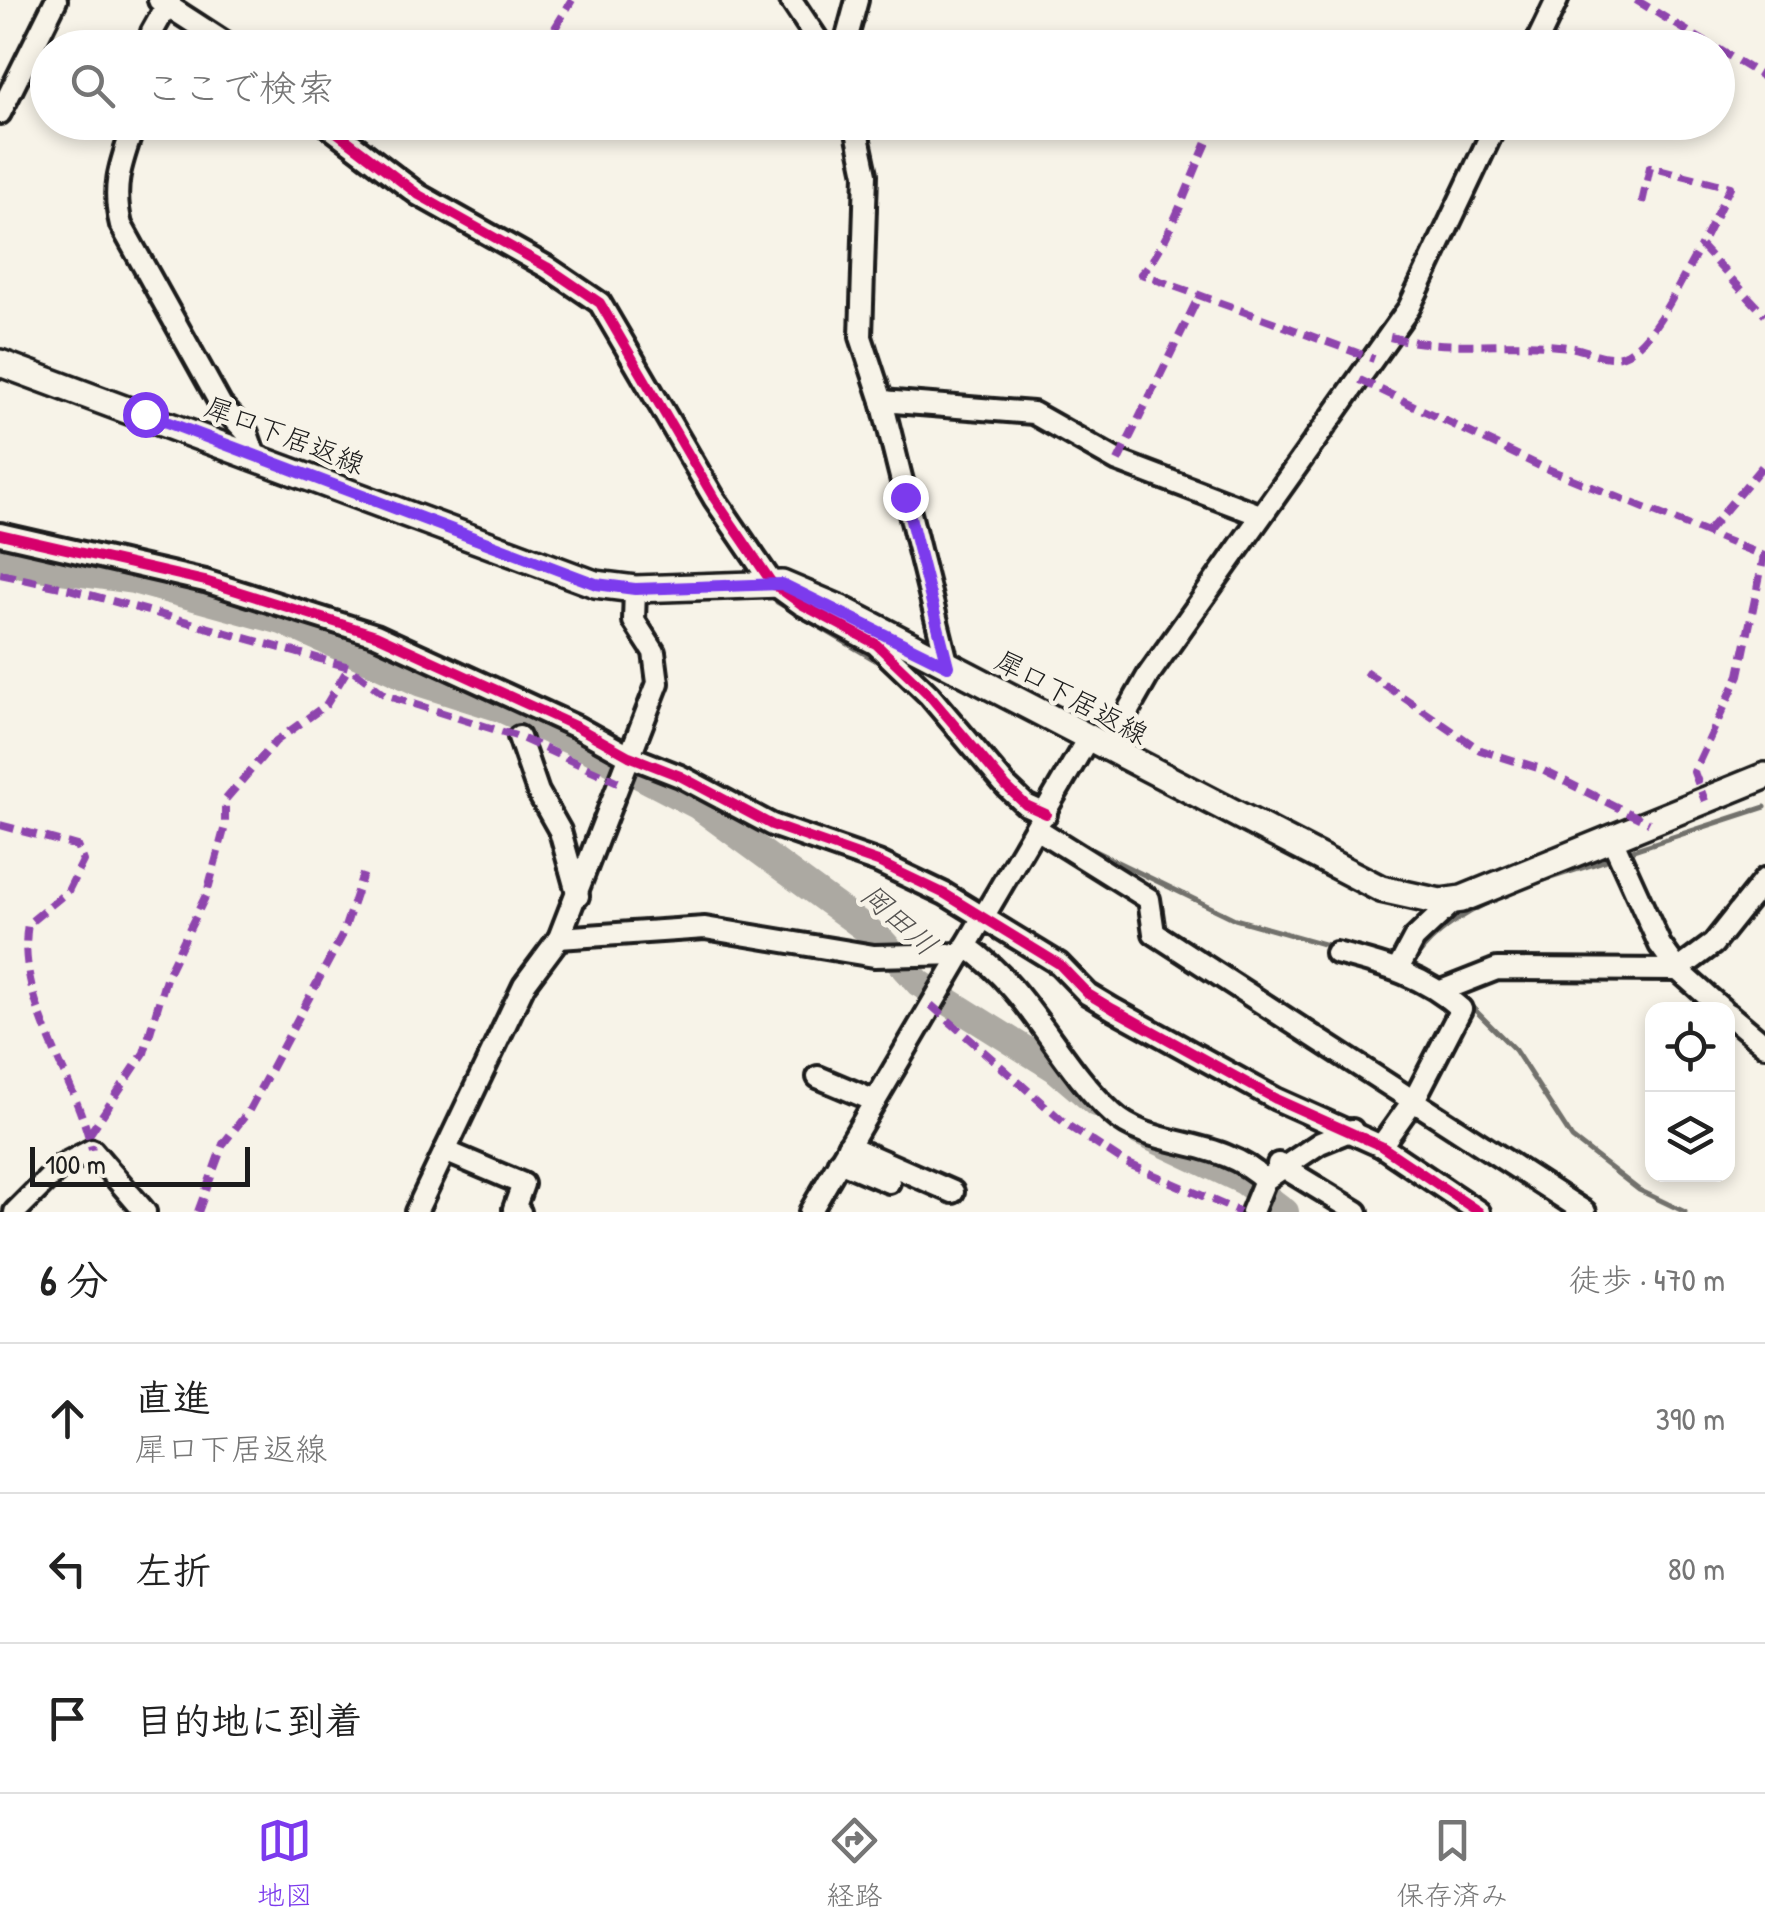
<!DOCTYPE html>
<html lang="ja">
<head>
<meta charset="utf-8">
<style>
  :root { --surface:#fff; --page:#f2f2f2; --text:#222; --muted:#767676; --line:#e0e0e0; --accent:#7c3aed }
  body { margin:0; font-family:"Patrick Hand","Klee One",sans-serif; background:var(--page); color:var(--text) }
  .controls { position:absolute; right:30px; bottom:30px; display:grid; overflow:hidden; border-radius:20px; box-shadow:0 5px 15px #0003 }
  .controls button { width:90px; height:90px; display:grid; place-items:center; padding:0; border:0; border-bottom:2px solid var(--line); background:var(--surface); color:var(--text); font:50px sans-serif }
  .scale { position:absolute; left:30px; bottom:25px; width:220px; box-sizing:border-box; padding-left:10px; border:5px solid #1c1c1c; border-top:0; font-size:28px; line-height:35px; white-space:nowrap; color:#1c1c1c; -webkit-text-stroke:8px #f7f3e8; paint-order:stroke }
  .stop { position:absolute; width:30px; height:30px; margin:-22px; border:8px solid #7c3aed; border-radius:50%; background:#fff }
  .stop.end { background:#7c3aed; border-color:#fff; box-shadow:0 2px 10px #0008 }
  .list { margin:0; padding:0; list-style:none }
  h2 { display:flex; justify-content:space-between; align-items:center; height:130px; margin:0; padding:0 40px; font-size:42px }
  h2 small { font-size:32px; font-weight:400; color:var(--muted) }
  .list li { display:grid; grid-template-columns:65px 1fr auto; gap:30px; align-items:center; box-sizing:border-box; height:150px; padding:0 40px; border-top:2px solid var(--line) }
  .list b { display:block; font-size:38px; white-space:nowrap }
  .list p { margin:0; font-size:32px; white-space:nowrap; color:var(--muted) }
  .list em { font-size:32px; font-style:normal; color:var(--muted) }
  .icon { flex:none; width:55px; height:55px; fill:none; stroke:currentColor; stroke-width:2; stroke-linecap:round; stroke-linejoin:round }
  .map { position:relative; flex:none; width:1765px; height:1212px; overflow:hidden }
  .search { position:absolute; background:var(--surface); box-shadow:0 5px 15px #0003; left:30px; right:30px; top:30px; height:110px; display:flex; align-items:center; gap:25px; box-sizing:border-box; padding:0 35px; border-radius:55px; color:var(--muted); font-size:38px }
  .sheet { height:580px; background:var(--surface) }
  nav { display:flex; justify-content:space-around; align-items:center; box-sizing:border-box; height:140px; border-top:2px solid var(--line); background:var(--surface); font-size:28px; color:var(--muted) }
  nav a { display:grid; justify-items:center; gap:5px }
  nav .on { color:var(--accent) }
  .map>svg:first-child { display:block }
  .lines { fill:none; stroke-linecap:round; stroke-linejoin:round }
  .stream { stroke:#72716c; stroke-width:5 }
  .river { stroke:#aca9a2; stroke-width:28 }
  .minor-casing { stroke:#1c1c1c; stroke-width:28 }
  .major-casing { stroke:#1c1c1c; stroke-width:32 }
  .minor { stroke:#f7f3e8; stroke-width:20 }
  .major { stroke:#f7f3e8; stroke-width:25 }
  .quiet { stroke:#8e44ad; stroke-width:8; stroke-dasharray:15 8; stroke-linecap:butt }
  .cycleway-casing { stroke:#f7f3e8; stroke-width:16 }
  .cycleway { stroke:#d6006c; stroke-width:10 }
  .route { stroke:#7c3aed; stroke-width:12 }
  .labels { text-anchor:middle; stroke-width:9; stroke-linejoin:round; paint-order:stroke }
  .street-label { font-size:28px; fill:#1c1c1c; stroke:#f7f3e8 }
  .water-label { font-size:30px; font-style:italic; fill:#565452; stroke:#f7f3e8 }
</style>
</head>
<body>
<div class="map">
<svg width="1765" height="1212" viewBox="0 0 1765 1212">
  <rect width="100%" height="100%" fill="#f7f3e8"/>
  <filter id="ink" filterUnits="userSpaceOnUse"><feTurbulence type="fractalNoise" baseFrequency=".01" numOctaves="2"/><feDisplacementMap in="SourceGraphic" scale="20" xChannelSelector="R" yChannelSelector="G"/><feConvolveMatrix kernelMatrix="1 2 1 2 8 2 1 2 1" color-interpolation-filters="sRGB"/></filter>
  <g filter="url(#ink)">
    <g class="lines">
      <g class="stream">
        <polyline points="168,18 197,36"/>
        <polyline points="309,122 366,167"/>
        <polyline points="578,299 591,310 649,406"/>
        <polyline points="777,602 877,661 929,709"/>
        <polyline points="1072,840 1235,919 1334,947"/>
        <polyline points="1633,850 1765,807"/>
        <path d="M1410 967C1449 902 1543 882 1610 859"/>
        <polyline points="1456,991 1515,1050 1572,1138 1639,1190 1685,1212"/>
      </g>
      <g class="river">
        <polyline points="0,562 133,580 282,621 421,683 500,708 591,750 697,805 880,939 919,983 1056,1069 1096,1103"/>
        <polyline points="1140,1132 1244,1181 1285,1212"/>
      </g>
      <defs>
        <g id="minor">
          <polyline points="159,0 233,48"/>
          <polyline points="791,0 823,48"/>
          <polyline points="149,48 152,32 170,0"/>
          <polyline points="844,48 857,0"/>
          <polyline points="1534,48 1557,0"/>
          <polyline points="0,113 56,0"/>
          <path d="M135 122C122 161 111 184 121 225L221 405 247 433 254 453"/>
          <polyline points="323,122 419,195 547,267 600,303 714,498 772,583 801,604 876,644 929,695 1006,786 1026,805 1046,814"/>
          <polyline points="855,122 866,174 861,337 882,401 948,666"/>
          <polyline points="882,401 1033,413 1118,461 1260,515"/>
          <polyline points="0,534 205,581 376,635 577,727 629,756 680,776 772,825 878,862 945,894 1059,964 1088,994 1113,1009 1276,1099 1381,1146 1479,1212"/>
          <polyline points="519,737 538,792 560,831 578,896"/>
          <polyline points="1106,749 1149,674 1409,308 1497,122"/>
          <polyline points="1037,829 1149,899 1154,933 1585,1212"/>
          <polyline points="1612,839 1660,945 1678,970 1722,1009"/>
          <polyline points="559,938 705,928 874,956 962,954"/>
          <path d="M966 946C1030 990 1057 1062 1112 1113 1151 1150 1220 1136 1265 1180"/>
          <path d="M1336 953C1383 965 1424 975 1461 1009L1415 1098 1381 1146"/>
          <polyline points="1398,969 1414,939 1455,900"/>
          <polyline points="1441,991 1497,969 1678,970 1713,944 1765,879"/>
          <polyline points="1728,1014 1765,1045"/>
          <polyline points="818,1077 875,1101"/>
          <polyline points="848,1146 953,1192"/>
          <polyline points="445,1151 523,1184 514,1209 520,1212"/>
          <polyline points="839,1161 889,1182"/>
          <polyline points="1278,1164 1357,1212"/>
          <polyline points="15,1212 61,1166 92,1150 145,1212"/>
          <polyline points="416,1212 524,985 559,938 658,683 654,652 634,621 635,589"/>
          <polyline points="810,1212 1087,740"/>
          <polyline points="1252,1212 1265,1180 1320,1143 1352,1130"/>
        </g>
        <polyline id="major" points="0,363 595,584 635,589 782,584 841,609 1381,889 1440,902 1462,899 1765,776"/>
      </defs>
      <use href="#minor" class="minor-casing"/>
      <use href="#major" class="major-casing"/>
      <use href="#minor" class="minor"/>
      <use href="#major" class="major"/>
      <g class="quiet">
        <polyline points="1636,0 1715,48"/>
        <polyline points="543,48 572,0"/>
        <polyline points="1259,48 1262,42 1284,48"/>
        <polyline points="1718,49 1765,78"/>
        <path d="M1217 122C1194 164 1171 245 1141 274L1374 359"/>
        <polyline points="1642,203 1650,167 1730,187 1701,246 1765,315"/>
        <path d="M1390 337C1449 352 1509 339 1568 347 1589 349 1608 364 1628 353 1658 335 1682 277 1701 246"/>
        <polyline points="1360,380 1540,466 1764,556 1739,675 1694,772 1705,801"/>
        <polyline points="1118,461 1200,294"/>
        <polyline points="1708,531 1765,463"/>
        <polyline points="0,574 69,589 349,667 385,695 519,737 618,782"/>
        <polyline points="1365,671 1480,750 1538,768 1649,823"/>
        <path d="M0 825 77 846 83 861 68 891 28 924C15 999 77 1080 92 1150"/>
        <polyline points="931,1005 1067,1125 1124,1162 1240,1212"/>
        <polyline points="89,1135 144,1053 167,975 207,893 225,826 225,800 276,741 326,705 349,667"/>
        <polyline points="198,1212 223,1144 248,1112 342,936 363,874"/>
      </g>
      <defs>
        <g id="cycleway">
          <polyline points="323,122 419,195 547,267 600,303 714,498 772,583 801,604 876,644 929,695 1006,786 1026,805 1046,814"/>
          <polyline points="0,534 205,581 376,635 577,727 629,756 680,776 772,825 878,862 945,894 1059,964 1088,994 1113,1009 1276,1099 1381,1146 1479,1212"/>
        </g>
      </defs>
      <use href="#cycleway" class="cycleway-casing"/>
      <use href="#cycleway" class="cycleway"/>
    </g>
  </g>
  <g class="lines" filter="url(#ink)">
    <polyline class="route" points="145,414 596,584 635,589 782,584 948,666 905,497"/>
  </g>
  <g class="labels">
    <g class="street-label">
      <text transform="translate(285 435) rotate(21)" y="10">犀口下居返線</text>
      <text transform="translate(1072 697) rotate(28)" y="10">犀口下居返線</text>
    </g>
    <g class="water-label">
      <text transform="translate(899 920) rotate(42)" y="10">岡田川</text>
    </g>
  </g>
</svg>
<div class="controls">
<button><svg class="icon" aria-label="locate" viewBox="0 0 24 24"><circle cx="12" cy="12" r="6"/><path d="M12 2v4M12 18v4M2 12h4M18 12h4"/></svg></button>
<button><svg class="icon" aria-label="layers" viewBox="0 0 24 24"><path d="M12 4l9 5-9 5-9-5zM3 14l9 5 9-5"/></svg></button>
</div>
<div class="scale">100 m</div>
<div class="stop" style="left:145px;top:414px"></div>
<div class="stop end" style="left:905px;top:497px"></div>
<div class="search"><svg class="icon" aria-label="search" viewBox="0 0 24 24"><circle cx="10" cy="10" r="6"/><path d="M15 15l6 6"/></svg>ここで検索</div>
</div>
<section class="sheet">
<h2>6 分<small>徒歩 · 470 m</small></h2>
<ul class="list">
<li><svg class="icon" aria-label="ahead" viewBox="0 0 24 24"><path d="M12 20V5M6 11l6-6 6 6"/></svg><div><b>直進</b><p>犀口下居返線</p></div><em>390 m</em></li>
<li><svg class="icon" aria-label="left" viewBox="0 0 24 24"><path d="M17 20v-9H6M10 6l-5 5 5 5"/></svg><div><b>左折</b></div><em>80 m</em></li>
<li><svg class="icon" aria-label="arrive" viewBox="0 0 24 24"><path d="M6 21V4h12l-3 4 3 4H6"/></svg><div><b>目的地に到着</b></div></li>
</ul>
</section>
<nav>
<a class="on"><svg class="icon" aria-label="map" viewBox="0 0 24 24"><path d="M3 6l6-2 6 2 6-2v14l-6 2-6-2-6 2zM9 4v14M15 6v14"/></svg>地図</a>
<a><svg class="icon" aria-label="directions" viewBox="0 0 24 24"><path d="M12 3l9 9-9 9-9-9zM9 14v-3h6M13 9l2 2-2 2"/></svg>経路</a>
<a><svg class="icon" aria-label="saved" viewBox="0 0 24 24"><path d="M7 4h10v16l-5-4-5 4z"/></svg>保存済み</a>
</nav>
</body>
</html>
